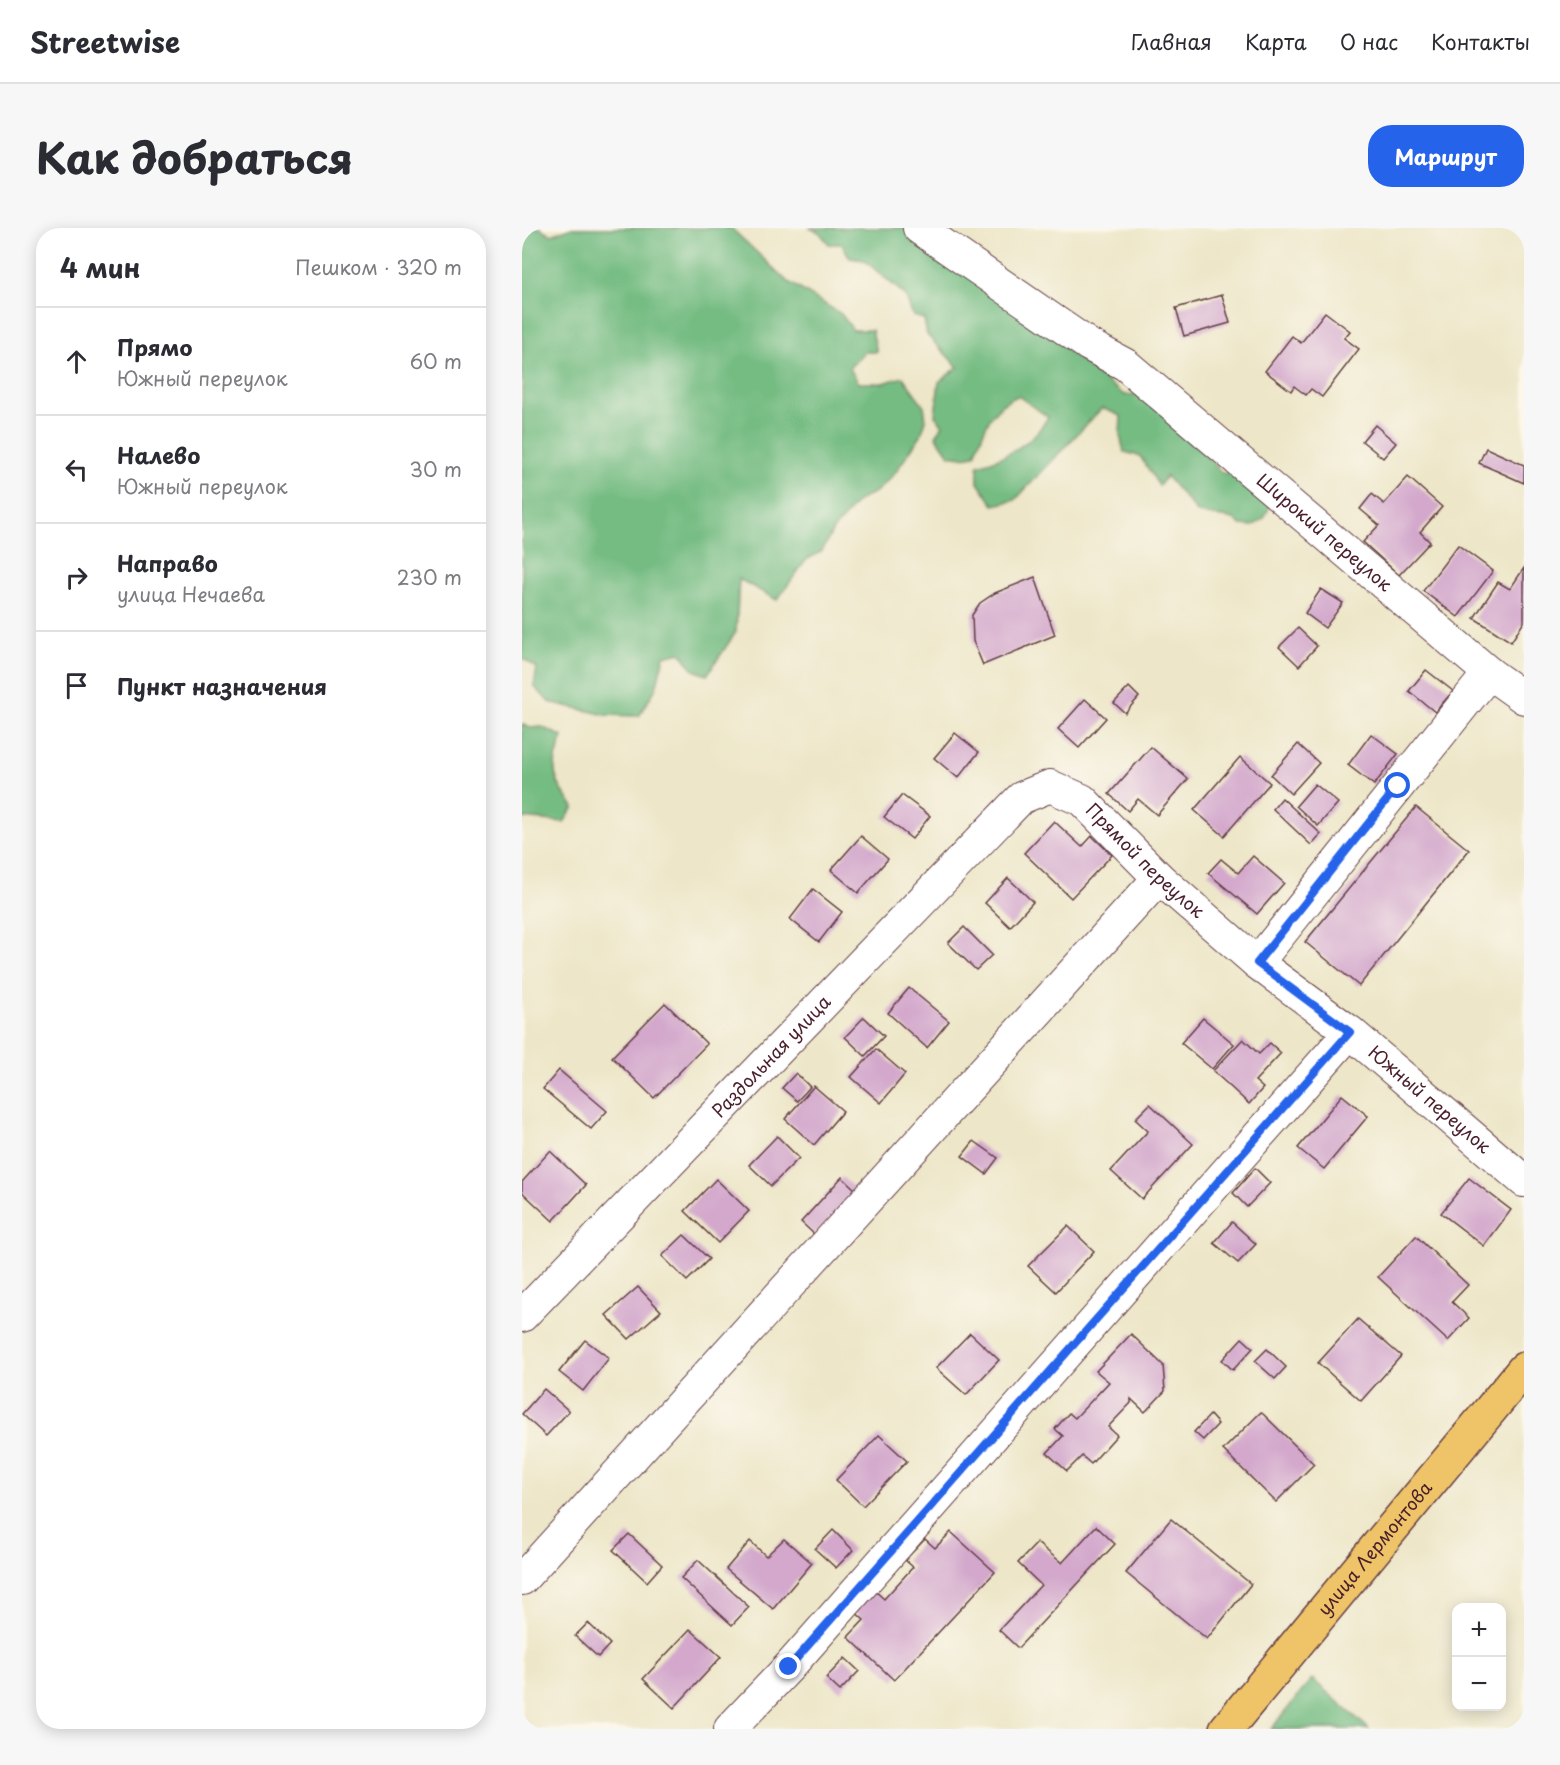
<!DOCTYPE html>
<html lang="ru">
<head>
<meta charset="utf-8">
<style>
  :root { --surface:#fff; --page:#f7f7f7; --text:#2b2b33; --muted:#7c7c81; --line:#e1e1e2; --accent:#2563eb }
  body { margin:0; font-family:"Playpen Sans",sans-serif; background:var(--page); color:var(--text) }
  .controls { position:absolute; right:18px; bottom:18px; display:grid; overflow:hidden; border-radius:12px; box-shadow:0 3px 15px #0003 }
  .controls button { width:54px; height:54px; display:grid; place-items:center; padding:0; border:0; border-bottom:2px solid var(--line); background:var(--surface); color:var(--text); font:30px sans-serif }
  .stop { position:absolute; width:18px; height:18px; margin:-14px; border:4px solid #2563eb; border-radius:50%; background:#fff }
  .stop.end { background:#2563eb; border-color:#fff; box-shadow:0 2px 6px #0008 }
  .list { margin:0; padding:0; list-style:none }
  h2 { display:flex; justify-content:space-between; align-items:center; height:78px; margin:0; padding:0 24px; font-size:26px }
  h2 small { font-size:20px; font-weight:400; color:var(--muted) }
  .list li { display:grid; grid-template-columns:39px 1fr auto; gap:18px; align-items:center; box-sizing:border-box; height:108px; padding:0 24px; border-top:2px solid var(--line) }
  .list b { display:block; font-size:22px; white-space:nowrap }
  .list p { margin:0; font-size:20px; white-space:nowrap; color:var(--muted) }
  .list em { font-size:20px; font-style:normal; color:var(--muted) }
  .icon { flex:none; width:33px; height:33px; fill:none; stroke:currentColor; stroke-width:2; stroke-linecap:round; stroke-linejoin:round }
  .map { position:relative; flex:none; width:1002px; height:1501px; overflow:hidden; border-radius:24px }
  header { display:flex; align-items:center; gap:36px; box-sizing:border-box; height:84px; padding:0 30px; background:var(--surface); border-bottom:2px solid var(--line) }
  header strong { font-size:28px }
  nav { display:flex; gap:33px; margin-inline-start:auto; font-size:21px }
  .intro { display:flex; align-items:center; justify-content:space-between; box-sizing:border-box; height:144px; padding:0 36px }
  h1 { margin:0; font-size:42px }
  .button { padding:15px 27px; border-radius:24px; background:var(--accent); color:#fff; font-size:21px; font-weight:700 }
  main { display:flex; gap:36px; padding:0 36px }
  aside { flex:1; background:var(--surface); border-radius:24px; box-shadow:0 3px 15px #0003 }
  .map>svg:first-child { display:block }
  .forest { fill:#74bc82; stroke:#5f6e56; stroke-width:1.5 }
  .building { fill:#d3a8cc }
  .lines { fill:none; stroke-linecap:round; stroke-linejoin:round }
  .minor-casing { stroke:#623d43; stroke-width:34 }
  .major-casing { stroke:#623d43; stroke-width:36 }
  .minor { stroke:#fff; stroke-width:32 }
  .major { stroke:#efc469; stroke-width:33 }
  .route { stroke:#2563eb; stroke-width:8 }
  .labels { text-anchor:middle; stroke-width:5; stroke-linejoin:round; paint-order:stroke }
  .street-label { font-size:18px; fill:#4a1f2b; stroke:#fbf7ec }
</style>
</head>
<body>
<header>
<strong>Streetwise</strong>
<nav><a>Главная</a><a>Карта</a><a>О нас</a><a>Контакты</a></nav>
</header>
<div class="intro"><h1>Как добраться</h1><a class="button">Маршрут</a></div>
<main>
<aside>
<h2>4 мин<small>Пешком · 320 m</small></h2>
<ul class="list">
<li><svg class="icon" aria-label="ahead" viewBox="0 0 24 24"><path d="M12 20V5M6 11l6-6 6 6"/></svg><div><b>Прямо</b><p>Южный переулок</p></div><em>60 m</em></li>
<li><svg class="icon" aria-label="left" viewBox="0 0 24 24"><path d="M17 20v-9H6M10 6l-5 5 5 5"/></svg><div><b>Налево</b><p>Южный переулок</p></div><em>30 m</em></li>
<li><svg class="icon" aria-label="right" viewBox="0 0 24 24"><path d="M7 20v-9h11M14 6l5 5-5 5"/></svg><div><b>Направо</b><p>улица Нечаева</p></div><em>230 m</em></li>
<li><svg class="icon" aria-label="arrive" viewBox="0 0 24 24"><path d="M6 21V4h12l-3 4 3 4H6"/></svg><div><b>Пункт назначения</b></div></li>
</ul>
</aside>
<div class="map">
<svg width="1002" height="1501" viewBox="0 0 1002 1501">
  <rect width="100%" height="100%" fill="#fbf7ec"/>
  <filter id="ink" filterUnits="userSpaceOnUse"><feTurbulence type="fractalNoise" baseFrequency=".0167" numOctaves="2"/><feDisplacementMap in="SourceGraphic" scale="12" xChannelSelector="R" yChannelSelector="G"/><feConvolveMatrix kernelMatrix="1 2 1 2 8 2 1 2 1" color-interpolation-filters="sRGB"/></filter>
  <filter id="wash" filterUnits="userSpaceOnUse"><feTurbulence type="fractalNoise" baseFrequency=".008" numOctaves="4" result="noise"/><feDisplacementMap in="SourceGraphic" scale="24" xChannelSelector="R" yChannelSelector="G"/><feGaussianBlur stdDeviation="1.35" result="paint"/><feColorMatrix in="noise" values="0 0 0 0 0 0 0 0 0 0 0 0 0 0 0 0 0 1.4 0 .05"/><feComposite in="paint" operator="in"/></filter>
  <g filter="url(#wash)">
    <rect width="100%" height="100%" fill="#ede6c8"/>
    <g class="forest">
      <polygon points="0,0 18,0 30,7 47,0 209,0 265,53 319,86 331,102 350,102 355,124 343,124 327,140 337,155 361,155 381,149 402,178 404,192 399,207 373,245 355,263 336,273 311,302 300,323 284,332 255,372 217,351 214,404 185,447 172,442 158,424 142,428 134,460 117,488 84,487 27,474 12,458 15,440 0,430"/>
      <path d="M287 0H402L522 95 544 121 602 167 626 165 700 245 722 247 750 274 742 290 731 298 719 297 712 291 676 285 644 248 637 258 618 228 602 224 598 207 599 188 580 180 493 272 472 277 456 255V237C483 230 512 215 526 189L496 168C469 177 462 201 453 227L440 229 427 227 414 208 421 197 413 188 417 154 436 139 405 107 402 91 391 88 383 67 342 32 328 30 320 16H307L297 4Z"/>
      <path d="M0 496 8 500 20 499 41 509C28 544 30 550 52 579L42 594 0 590Z"/>
      <polygon points="790,1451 847,1501 749,1501"/>
    </g>
    <g id="blocks">
      <g class="building">
        <polygon points="700,67 708,95 662,108 654,80"/>
        <polygon points="803,84 828,103 822,110 837,121 800,169 789,161 784,167 772,158 769,163 743,143 770,108 779,115"/>
        <polygon points="853,197 874,215 861,230 840,213"/>
        <polygon points="964,220 1002,237 1002,255 957,235"/>
        <polygon points="886,249 920,279 898,304 908,314 877,347 841,314 857,297 838,281 850,266 862,276"/>
        <polygon points="936,317 971,343 936,389 901,363"/>
        <polygon points="1002,340 1002,394 989,414 952,390 976,354 988,361"/>
        <polygon points="513,349 533,407 461,437 451,413 450,387 458,375 473,365"/>
        <polygon points="799,361 821,375 803,400 783,385"/>
        <polygon points="776,400 795,418 777,438 757,419"/>
        <polygon points="904,442 931,463 913,484 887,463"/>
        <polygon points="607,459 617,469 603,485 592,475"/>
        <polygon points="563,471 584,490 557,520 536,501"/>
        <polygon points="433,505 457,524 436,550 412,530"/>
        <polygon points="849,506 876,526 852,557 826,537"/>
        <polygon points="776,516 797,535 769,566 749,547"/>
        <polygon points="629,519 666,551 635,587 616,571 606,583 587,566"/>
        <polygon points="718,529 748,555 702,608 672,582"/>
        <polygon points="793,556 816,575 796,598 774,578"/>
        <polygon points="380,567 408,588 390,611 362,589"/>
        <polygon points="760,570 799,606 789,617 751,581"/>
        <polygon points="894,579 947,622 837,758 783,714"/>
        <polygon points="532,593 560,619 570,608 590,627 549,670 502,625"/>
        <polygon points="339,608 366,631 336,665 309,642"/>
        <polygon points="731,628 762,655 735,686 686,645 699,631 716,645"/>
        <polygon points="486,650 511,674 488,699 463,675"/>
        <polygon points="291,661 320,684 297,714 268,691"/>
        <polygon points="442,699 470,727 454,742 426,715"/>
        <polygon points="387,760 427,793 405,820 366,785"/>
        <polygon points="143,775 185,816 132,870 90,829"/>
        <polygon points="342,789 362,808 343,828 323,809"/>
        <polygon points="681,790 712,816 690,841 659,815"/>
        <polygon points="721,811 737,826 748,815 759,825 733,853 741,860 727,876 691,843"/>
        <polygon points="354,821 383,846 359,875 329,849"/>
        <polygon points="37,842 85,883 69,901 21,861"/>
        <polygon points="274,845 288,859 275,873 260,860"/>
        <polygon points="292,858 321,883 292,917 263,891"/>
        <polygon points="820,867 846,888 802,941 776,920"/>
        <polygon points="628,876 671,916 620,971 589,943 626,903 613,891"/>
        <polygon points="255,908 277,930 249,958 227,937"/>
        <polygon points="452,913 476,930 464,946 440,928"/>
        <polygon points="28,923 64,957 31,993 0,964 0,954"/>
        <polygon points="733,940 748,955 725,979 711,965"/>
        <polygon points="320,949 334,962 293,1007 279,994"/>
        <polygon points="947,950 989,982 962,1018 919,985"/>
        <polygon points="194,951 227,983 196,1015 163,983"/>
        <polygon points="710,994 734,1016 716,1035 692,1015"/>
        <polygon points="546,998 572,1023 534,1064 506,1038"/>
        <polygon points="162,1007 187,1031 165,1053 140,1028"/>
        <polygon points="894,1008 946,1057 930,1074 947,1090 926,1113 856,1049"/>
        <polygon points="116,1059 139,1083 107,1111 84,1087"/>
        <polygon points="836,1091 879,1128 839,1173 796,1135"/>
        <polygon points="448,1105 477,1132 444,1167 414,1140"/>
        <polygon points="609,1106 641,1137 643,1163 623,1184 609,1171 609,1175 586,1199 595,1207 569,1236 560,1228 545,1243 525,1225 541,1208 533,1201 547,1185 553,1190 587,1154 574,1143"/>
        <polygon points="720,1110 731,1120 711,1142 700,1132"/>
        <polygon points="63,1112 87,1130 61,1163 37,1144"/>
        <polygon points="745,1121 764,1139 753,1151 733,1133"/>
        <polygon points="22,1161 47,1183 24,1208 0,1186"/>
        <polygon points="739,1184 792,1236 754,1274 701,1222"/>
        <polygon points="688,1187 696,1196 681,1212 672,1204"/>
        <polygon points="357,1207 385,1233 341,1278 314,1252"/>
        <polygon points="649,1291 729,1356 685,1411 604,1345"/>
        <polygon points="574,1298 593,1316 496,1420 477,1402 519,1357 496,1335 515,1315 540,1335"/>
        <polygon points="311,1302 331,1322 314,1340 293,1321"/>
        <polygon points="429,1304 473,1344 372,1452 326,1409 342,1392 331,1382 351,1361 362,1371 391,1339 383,1332 403,1311 413,1320"/>
        <polygon points="107,1306 140,1337 125,1354 91,1322"/>
        <polygon points="262,1311 290,1335 251,1381 204,1341 228,1313 244,1328"/>
        <polygon points="176,1332 227,1379 210,1397 159,1350"/>
        <polygon points="66,1395 88,1416 76,1429 53,1408"/>
        <polygon points="168,1401 199,1429 152,1480 121,1451"/>
        <polygon points="323,1430 337,1443 318,1463 304,1450"/>
      </g>
    </g>
  </g>
  <g filter="url(#ink)">
    <use href="#blocks" fill-opacity="0" stroke="#623d43" stroke-width="1.5"/>
    <g class="lines">
      <defs>
        <g id="minor">
          <path id="s1" d="M397 0 567 117 604 137 967 445 1002 470"/>
          <polyline points="735,735 967,445"/>
          <path id="s2" d="M0 1088 499 570 528 558 560 572 637 650 735 735 828 804 1002 953"/>
          <polyline points="0,1351 637,650"/>
          <polyline points="208,1501 267,1439 828,804"/>
        </g>
        <g id="major">
          <path id="s3" d="M704 1501 1002 1141"/>
        </g>
      </defs>
      <use href="#minor" class="minor-casing"/>
      <use href="#major" class="major-casing"/>
      <use href="#minor" class="minor"/>
      <use href="#major" class="major"/>
    </g>
  </g>
  <g class="lines" filter="url(#ink)">
    <polyline class="route" points="267,1439 828,804 735,735 876,558"/>
  </g>
  <g class="labels">
    <g class="street-label">
      <text dy="6" stroke="none"><textPath href="#s1" startOffset="508">Широкий переулок</textPath></text>
      <text dy="6" stroke="none"><textPath href="#s2" startOffset="873">Прямой переулок</textPath></text>
      <text dy="6" stroke="none"><textPath href="#s2" startOffset="360">Раздольная улица</textPath></text>
      <text dy="6" stroke="none"><textPath href="#s2" startOffset="1245">Южный переулок</textPath></text>
      <text dy="6" stroke="none"><textPath href="#s3" startOffset="234">улица Лермонтова</textPath></text>
    </g>
  </g>
</svg>
<div class="controls">
<button>+</button>
<button>−</button>
</div>
<div class="stop" style="left:876px;top:558px"></div>
<div class="stop end" style="left:267px;top:1439px"></div>
</div>
</main>
</body>
</html>
